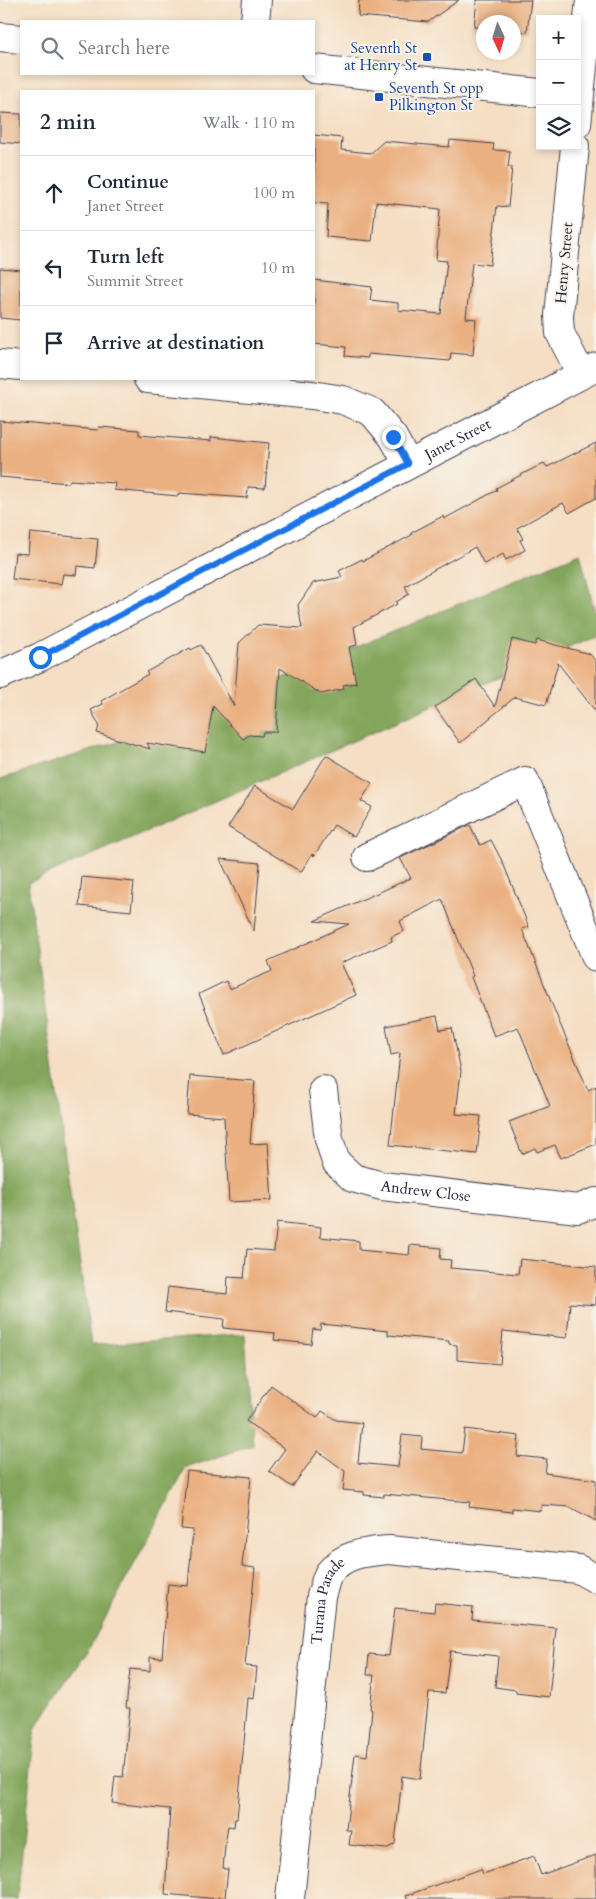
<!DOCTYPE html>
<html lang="en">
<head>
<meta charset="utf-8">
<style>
  :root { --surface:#fff; --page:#f2f2f3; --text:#1f2937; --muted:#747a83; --line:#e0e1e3 }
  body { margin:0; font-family:Cardo,serif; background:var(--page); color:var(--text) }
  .controls { position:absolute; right:15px; top:15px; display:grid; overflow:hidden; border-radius:0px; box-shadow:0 2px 8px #0003 }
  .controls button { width:45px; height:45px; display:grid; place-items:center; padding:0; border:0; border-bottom:1px solid var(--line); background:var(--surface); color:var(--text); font:25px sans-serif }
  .compass { position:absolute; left:476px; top:15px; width:45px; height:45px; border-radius:50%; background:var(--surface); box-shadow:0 2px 8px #0003; rotate:176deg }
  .stop { position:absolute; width:15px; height:15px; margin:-11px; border:4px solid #1a73e8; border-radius:50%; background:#fff }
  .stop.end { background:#1a73e8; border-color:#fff; box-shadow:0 1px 5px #0008 }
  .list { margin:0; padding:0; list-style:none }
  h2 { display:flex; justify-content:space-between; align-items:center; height:65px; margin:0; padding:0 20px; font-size:21px }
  h2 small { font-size:16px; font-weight:400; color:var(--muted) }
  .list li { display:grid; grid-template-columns:32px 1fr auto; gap:15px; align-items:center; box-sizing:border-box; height:75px; padding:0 20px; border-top:1px solid var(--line) }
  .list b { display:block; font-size:19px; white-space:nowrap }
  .list p { margin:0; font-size:16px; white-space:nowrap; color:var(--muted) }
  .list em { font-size:16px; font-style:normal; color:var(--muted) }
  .icon { flex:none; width:28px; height:28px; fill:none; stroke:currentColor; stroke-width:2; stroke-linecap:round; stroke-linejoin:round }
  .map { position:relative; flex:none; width:596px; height:1899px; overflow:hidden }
  .search { position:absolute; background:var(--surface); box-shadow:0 2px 8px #0003; left:20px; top:20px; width:295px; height:55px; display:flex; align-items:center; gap:12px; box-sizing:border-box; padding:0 18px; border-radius:0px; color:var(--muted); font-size:19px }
  .panel { position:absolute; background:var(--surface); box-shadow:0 2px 8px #0003; left:20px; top:90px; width:295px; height:290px; border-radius:0px }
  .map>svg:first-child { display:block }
  .forest { fill:#83a65c; stroke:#52644c }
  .building { fill:#ebb081 }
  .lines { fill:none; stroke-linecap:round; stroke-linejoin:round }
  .minor-casing { stroke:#423e4f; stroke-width:30 }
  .minor { stroke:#fff; stroke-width:28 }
  .route { stroke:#1a73e8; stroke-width:6 }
  .transit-dot { fill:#1a4fb4; stroke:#f7f3e8; stroke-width:2 }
  .labels { text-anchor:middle; stroke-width:4; stroke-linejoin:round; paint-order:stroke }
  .transit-label { font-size:15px; fill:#164399; stroke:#f7f3e8; text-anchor:end }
  .street-label { font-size:15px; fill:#22223b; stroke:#f7f3e8 }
</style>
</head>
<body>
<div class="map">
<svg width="596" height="1899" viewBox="0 0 596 1899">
  <rect width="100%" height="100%" fill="#f7f3e8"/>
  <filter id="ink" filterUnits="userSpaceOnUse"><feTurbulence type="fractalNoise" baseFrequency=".02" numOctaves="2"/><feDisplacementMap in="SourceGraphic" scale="10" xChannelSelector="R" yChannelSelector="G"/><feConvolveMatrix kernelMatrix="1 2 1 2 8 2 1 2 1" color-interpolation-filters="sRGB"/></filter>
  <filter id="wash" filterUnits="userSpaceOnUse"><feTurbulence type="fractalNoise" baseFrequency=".0096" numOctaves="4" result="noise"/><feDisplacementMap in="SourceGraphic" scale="20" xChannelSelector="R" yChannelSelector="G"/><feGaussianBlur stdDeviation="1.12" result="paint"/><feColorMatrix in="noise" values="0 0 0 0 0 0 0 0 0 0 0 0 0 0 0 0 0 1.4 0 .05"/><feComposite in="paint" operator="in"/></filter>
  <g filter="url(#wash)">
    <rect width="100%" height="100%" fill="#f5dec3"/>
    <polygon class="forest" points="580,553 596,616 596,635 28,883 91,1345 245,1334 253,1445 186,1468 86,1654 35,1729 17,1899 0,1899 0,779 168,726"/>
    <g id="blocks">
      <g class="building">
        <polygon points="359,0 459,0 428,22 358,16"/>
        <polygon points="477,0 531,0 527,32 514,30 514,22 484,22 484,28 474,27"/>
        <polygon points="0,113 21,114 21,144 0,142"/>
        <polygon points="314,135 342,138 341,150 371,153 384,141 449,147 450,140 494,144 493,150 510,151 508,167 512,167 508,207 497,206 490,265 472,263 466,318 476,319 473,355 451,353 450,361 368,354 368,358 345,356 346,347 314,344 314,280 372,287 370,300 398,303 398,310 441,314 447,261 436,260 440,209 376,202 372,241 326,237 328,204 314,203"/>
        <polygon points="0,268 21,270 21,320 0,318"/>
        <polygon points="0,421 98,430 99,427 139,430 139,435 211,441 211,437 269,443 265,488 248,487 247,498 179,493 178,496 114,490 115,483 70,480 69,483 0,477"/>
        <polygon points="596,443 596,498 569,513 563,503 517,528 523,539 520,540 525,550 506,560 503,554 484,564 475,547 405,586 409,594 396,602 397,604 354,627 357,645 349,647 356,683 343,685 344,689 321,694 280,668 276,732 263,732 262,736 249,735 243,739 213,706 205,752 147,743 150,749 97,733 99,725 91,710 103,704 101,701 148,674 146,672 190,648 191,650 201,645 234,706 239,643 258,625 302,628 298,605 313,583 342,577 339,571 362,559 363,561 412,535 411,533 443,516 444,519 497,490 496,488 544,463 547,467"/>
        <polygon points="30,533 98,539 95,568 77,566 76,575 63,574 61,584 12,579 15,553 28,554"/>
        <polygon points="512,639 535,645 537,640 590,654 596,662 596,712 558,663 546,705 515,697 460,743 435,707 476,679 495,707"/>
        <polygon points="326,755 372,783 361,801 372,807 354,837 334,825 314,856 312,854 301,872 228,827 255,786 293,809"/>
        <polygon points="470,825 480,845 491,840 503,863 529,927 522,929 558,1019 588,1090 596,1086 596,1144 561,1158 555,1145 537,1152 535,1148 522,1154 509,1122 550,1106 518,1027 494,1036 471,977 473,976 442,899 400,921 404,931 391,937 392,941 341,963 356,995 224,1055 199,994 226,981 230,989 272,971 268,961 349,924 314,921 411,878 400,858"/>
        <polygon points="220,859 260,863 254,931"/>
        <polygon points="82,877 134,882 131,911 79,906"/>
        <polygon points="437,1016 440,1030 452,1028 461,1071 456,1114 481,1116 477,1154 390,1145 400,1053 391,1055 386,1026"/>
        <polygon points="190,1076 255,1081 250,1144 268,1143 272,1200 229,1202 224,1117 187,1114"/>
        <polygon points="277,1222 321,1227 320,1237 359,1241 359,1250 409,1255 410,1245 441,1248 440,1259 451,1260 450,1268 518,1274 520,1259 596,1267 596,1305 570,1303 567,1338 503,1331 500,1364 457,1360 457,1345 449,1344 449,1341 388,1335 388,1331 321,1324 320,1330 313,1329 311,1344 274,1340 275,1333 223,1328 224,1319 165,1312 168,1287 227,1294 228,1277 244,1278 247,1249 274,1251"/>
        <polygon points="271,1385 317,1418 322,1411 336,1420 362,1423 358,1463 398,1467 402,1435 422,1437 421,1449 462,1453 465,1429 519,1436 517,1456 547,1459 545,1473 596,1480 596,1521 570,1507 542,1505 541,1511 512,1508 512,1512 469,1507 470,1502 384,1494 384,1497 364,1495 364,1492 343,1490 345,1471 318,1451 292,1487 269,1471 285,1449 246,1421"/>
        <polygon points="187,1471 251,1477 242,1566 255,1568 245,1666 257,1667 254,1699 248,1698 237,1819 235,1819 234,1827 228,1826 225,1846 223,1869 228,1869 225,1898 218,1897 218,1899 165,1894 170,1809 112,1803 115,1776 123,1777 130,1708 126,1708 130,1669 150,1671 150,1657 162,1658 168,1584 188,1586 193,1530 181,1529"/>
        <polygon points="435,1603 473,1607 472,1620 556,1628 549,1697 516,1693 516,1690 495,1687 498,1656 450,1651 445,1693 429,1692 420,1779 402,1776 395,1844 386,1849 349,1845 351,1830 346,1830 355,1754 367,1756 372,1710 370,1709 374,1675 367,1675 369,1654 389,1656 395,1608 434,1612"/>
        <polygon points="596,1855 596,1899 406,1899 405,1896 481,1869 483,1874 534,1856 541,1875"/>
      </g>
    </g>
  </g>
  <g filter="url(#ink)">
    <use href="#blocks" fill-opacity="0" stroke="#423e4f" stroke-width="1"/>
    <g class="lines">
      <defs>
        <g id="minor">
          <polyline points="255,21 257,0"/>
          <polyline points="0,37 21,39"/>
          <polyline points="314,69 540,93"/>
          <polyline points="577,124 590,0"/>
          <polyline points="575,146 559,316 560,333 581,374"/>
          <polyline points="0,364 21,366"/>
          <polyline points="148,379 312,395 343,400 372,412 393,437 408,464"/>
          <path id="s1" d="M0 675 40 657 596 367"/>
          <polyline points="367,857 525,781 596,957"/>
          <path id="s2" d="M323 1090 329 1139 336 1162 353 1178 382 1186 578 1209 596 1202"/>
          <path id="s3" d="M290 1899 321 1596C324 1589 325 1579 329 1573 344 1553 367 1552 389 1550L578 1569 596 1579"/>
        </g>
      </defs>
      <use href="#minor" class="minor-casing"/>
      <use href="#minor" class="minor"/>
    </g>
  </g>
  <g class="lines" filter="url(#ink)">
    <polyline class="route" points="40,657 408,464 393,437"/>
  </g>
  <g class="transit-dot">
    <rect x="422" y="52" width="10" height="10" rx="2.5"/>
    <rect x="374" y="92" width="10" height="10" rx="2.5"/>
  </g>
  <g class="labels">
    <g class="transit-label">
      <text x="417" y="53">Seventh St<tspan x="417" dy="17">at Henry St</tspan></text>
      <text x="389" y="93" text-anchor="start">Seventh St opp<tspan x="389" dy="17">Pilkington St</tspan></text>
    </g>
    <g class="street-label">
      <text transform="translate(564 263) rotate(-85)" y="5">Henry Street</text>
      <text dy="5" stroke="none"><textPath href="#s1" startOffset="515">Janet Street</textPath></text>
      <text dy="5" stroke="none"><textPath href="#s2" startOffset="171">Andrew Close</textPath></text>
      <text dy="5" stroke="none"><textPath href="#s3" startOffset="302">Turana Parade</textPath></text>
    </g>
  </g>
</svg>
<div class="controls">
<button>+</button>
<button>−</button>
<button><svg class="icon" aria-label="layers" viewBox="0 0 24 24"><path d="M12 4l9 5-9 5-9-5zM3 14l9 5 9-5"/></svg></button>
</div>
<svg class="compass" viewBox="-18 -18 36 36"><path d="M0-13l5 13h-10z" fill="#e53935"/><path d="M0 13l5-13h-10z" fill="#747a83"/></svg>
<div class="stop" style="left:40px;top:657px"></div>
<div class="stop end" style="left:393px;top:437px"></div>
<div class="search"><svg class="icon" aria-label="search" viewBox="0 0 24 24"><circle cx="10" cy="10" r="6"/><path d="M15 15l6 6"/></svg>Search here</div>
<section class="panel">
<h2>2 min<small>Walk · 110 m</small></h2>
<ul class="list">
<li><svg class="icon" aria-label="ahead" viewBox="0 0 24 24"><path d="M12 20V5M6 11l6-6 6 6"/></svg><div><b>Continue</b><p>Janet Street</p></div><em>100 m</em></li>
<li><svg class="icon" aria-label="left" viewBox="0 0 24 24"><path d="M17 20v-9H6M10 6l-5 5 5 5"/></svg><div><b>Turn left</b><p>Summit Street</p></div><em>10 m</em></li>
<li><svg class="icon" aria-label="arrive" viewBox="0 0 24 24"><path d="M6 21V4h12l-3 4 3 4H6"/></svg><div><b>Arrive at destination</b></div></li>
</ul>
</section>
</div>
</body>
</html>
